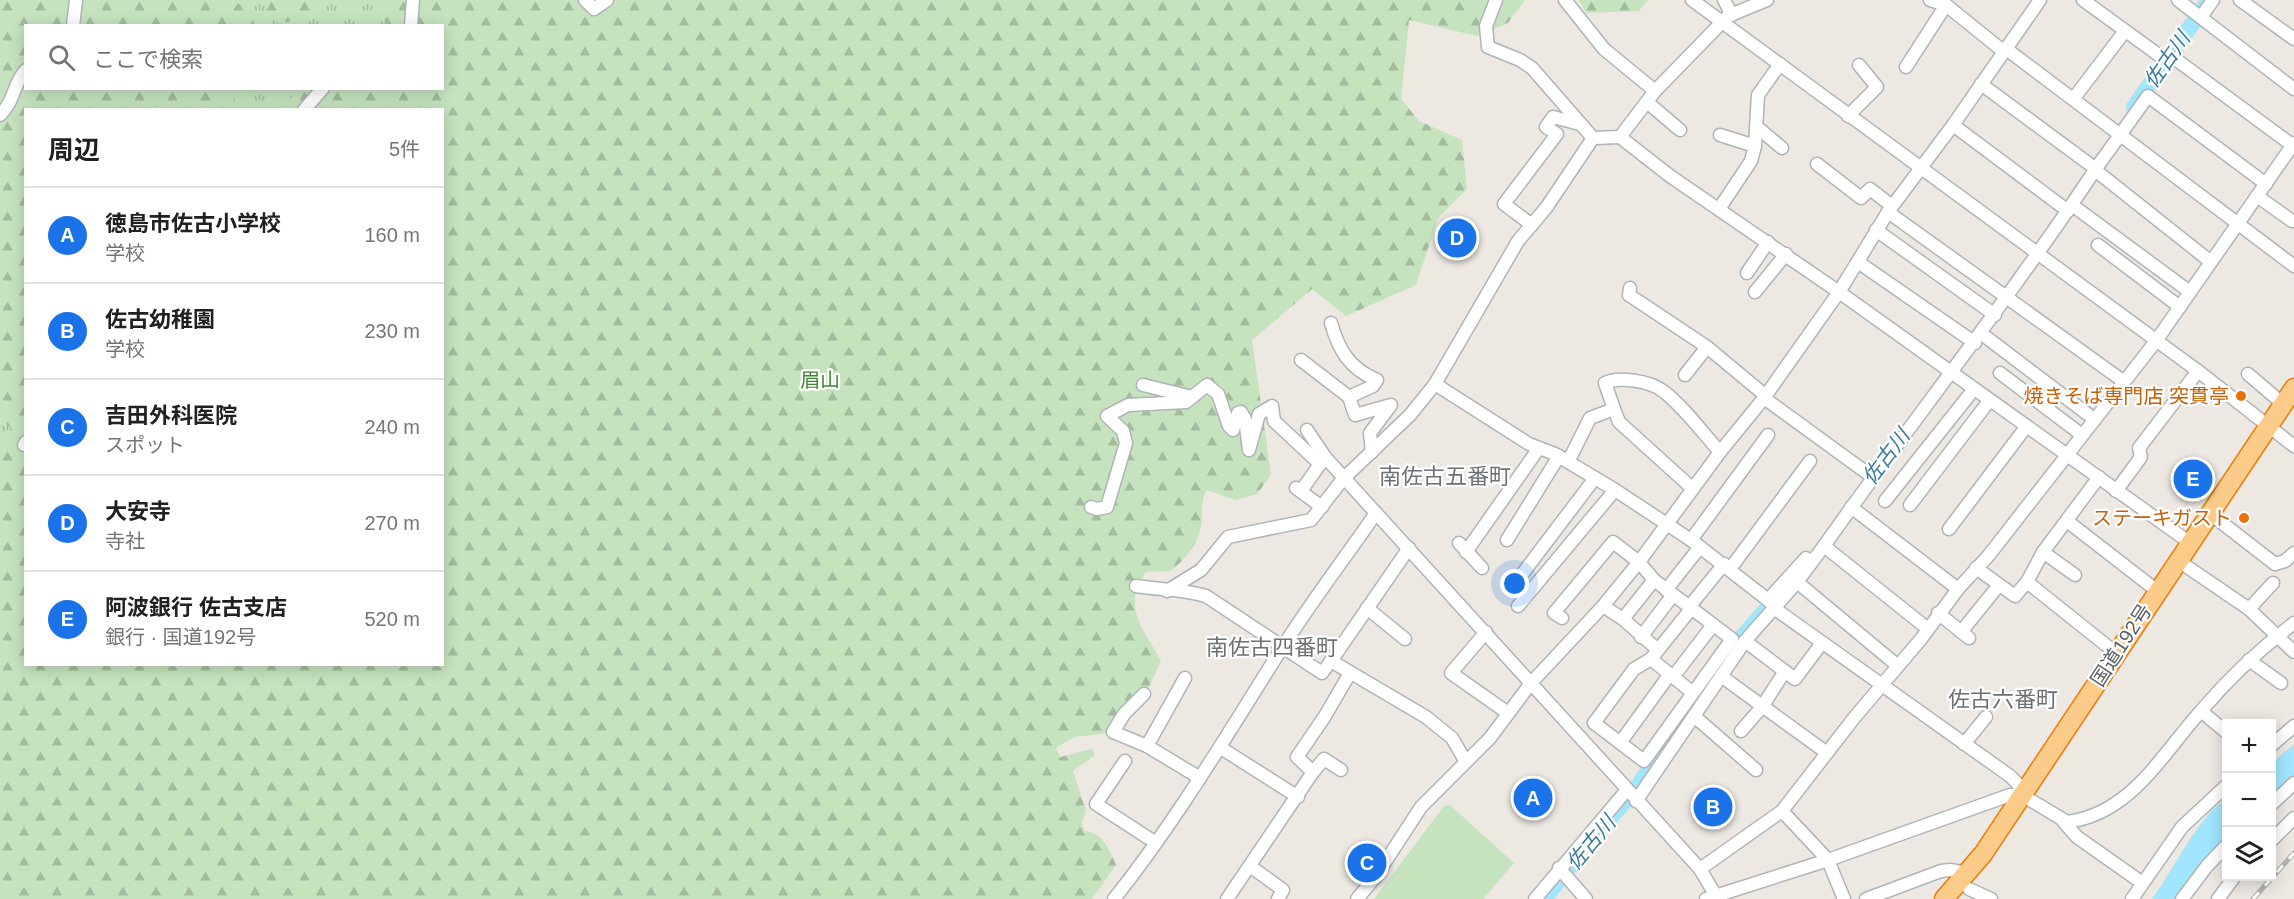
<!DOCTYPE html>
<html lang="ja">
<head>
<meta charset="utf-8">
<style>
  :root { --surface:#fff; --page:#f2f2f2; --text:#202124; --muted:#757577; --line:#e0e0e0; --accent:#1a73e8 }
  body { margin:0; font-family:Arial,"Noto Sans JP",sans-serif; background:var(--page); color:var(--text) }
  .controls { position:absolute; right:18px; bottom:18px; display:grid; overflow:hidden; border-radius:0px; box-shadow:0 3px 15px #0003 }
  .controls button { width:54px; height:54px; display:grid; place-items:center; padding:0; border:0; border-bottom:2px solid var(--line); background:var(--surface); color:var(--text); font:30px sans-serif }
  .you { position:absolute; left:1515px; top:584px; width:21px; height:21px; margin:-15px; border:4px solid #fff; border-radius:50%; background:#1a73e8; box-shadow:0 0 0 9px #1a73e833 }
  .badge { display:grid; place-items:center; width:39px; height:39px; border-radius:50%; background:var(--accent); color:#fff; font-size:20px; font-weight:700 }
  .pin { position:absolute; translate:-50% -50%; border:3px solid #fff; box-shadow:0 2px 6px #0006 }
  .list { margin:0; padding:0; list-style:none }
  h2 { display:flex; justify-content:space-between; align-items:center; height:78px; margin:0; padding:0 24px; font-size:26px }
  h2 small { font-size:20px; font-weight:400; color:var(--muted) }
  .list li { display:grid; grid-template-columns:39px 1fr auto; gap:18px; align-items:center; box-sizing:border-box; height:96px; padding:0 24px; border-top:2px solid var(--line) }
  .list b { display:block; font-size:22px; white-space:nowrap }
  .list p { margin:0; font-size:20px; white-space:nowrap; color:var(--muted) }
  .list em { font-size:20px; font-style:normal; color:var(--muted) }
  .icon { flex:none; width:33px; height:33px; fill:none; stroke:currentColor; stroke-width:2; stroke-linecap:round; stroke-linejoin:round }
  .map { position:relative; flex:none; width:2294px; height:899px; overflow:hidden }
  .search { position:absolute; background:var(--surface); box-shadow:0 3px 15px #0003; left:24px; top:24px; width:420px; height:66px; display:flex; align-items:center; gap:15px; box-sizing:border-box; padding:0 21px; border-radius:0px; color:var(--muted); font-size:22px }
  .panel { position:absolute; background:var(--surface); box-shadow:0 3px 15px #0003; left:24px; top:108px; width:420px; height:558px; border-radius:0px }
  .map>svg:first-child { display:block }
  .forest { fill:url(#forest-firs); fill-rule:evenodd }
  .park { fill:url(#park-tufts) }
  .garden { fill:#c5e4be }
  .water { fill:#a1e5fe }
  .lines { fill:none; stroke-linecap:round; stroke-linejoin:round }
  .river { stroke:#a1e5fe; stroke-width:16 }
  .minor-casing { stroke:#afb4b7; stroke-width:15 }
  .highway-casing { stroke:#eb7b04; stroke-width:21 }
  .minor { stroke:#fff; stroke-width:12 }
  .highway { stroke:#fbcb8a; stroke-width:18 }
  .rail-casing { stroke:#b1b2b2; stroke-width:5 }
  .rail { stroke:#fff; stroke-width:3; stroke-dasharray:9; stroke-linecap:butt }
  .food-dot { fill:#e8710a; stroke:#fff; stroke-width:2 }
  .labels { text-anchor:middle; stroke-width:4.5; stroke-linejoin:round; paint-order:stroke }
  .park-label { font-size:20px; fill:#408536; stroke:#fff }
  .food-label { font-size:20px; fill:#c56008; stroke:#fff; text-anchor:end }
  .street-label { font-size:20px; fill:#5a5f62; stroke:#fff }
  .water-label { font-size:21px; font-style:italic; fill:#3a7b9d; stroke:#fff }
  .quarter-label { font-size:22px; fill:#6b7174; stroke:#fff }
</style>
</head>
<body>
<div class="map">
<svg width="2294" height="899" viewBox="0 0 2294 899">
  <defs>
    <pattern id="forest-firs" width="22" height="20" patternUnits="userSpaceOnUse" patternTransform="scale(1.5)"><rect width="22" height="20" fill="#c5e4be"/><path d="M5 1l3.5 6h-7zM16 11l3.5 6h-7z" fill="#a3bc9e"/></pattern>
    <pattern id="park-tufts" width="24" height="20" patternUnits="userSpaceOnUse" patternTransform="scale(1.5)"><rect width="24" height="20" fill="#c5e4be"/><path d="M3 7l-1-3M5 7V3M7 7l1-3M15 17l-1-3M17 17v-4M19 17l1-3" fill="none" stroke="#a3bc9e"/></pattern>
  </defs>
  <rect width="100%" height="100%" fill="#ede8e2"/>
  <g class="forest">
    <path d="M0 0H1525L1508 23 1477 36 1409 20 1401 99 1419 121 1462 140 1467 189 1438 218 1416 285 1346 316 1312 289 1252 340 1271 475 1257 494 1235 500 1207 490C1200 501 1203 514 1201 527 1197 546 1185 559 1171 571L1146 572C1121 608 1143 627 1161 661L1147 691 1110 733 1074 737 1056 748 1060 757 1091 749 1094 751V756L1073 771 1086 811 1082 822 1084 831C1102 831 1110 851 1116 865L1092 899H0ZM26 26H442V88H26ZM26 110H442V664H26Z"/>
    <polygon points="1579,0 1648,0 1639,11 1586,13"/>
  </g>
  <g class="park">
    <polygon points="233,0 272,0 266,10 279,24 312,16 326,0 394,0 398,7 383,12 387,25 254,26 253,13"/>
    <polygon points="235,89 235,88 299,89 282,110 235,109"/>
    <polygon points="0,417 24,442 21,445 18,441 13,445 9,441 13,437 0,427"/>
  </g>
  <polygon class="garden" points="1450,805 1514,863 1483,899 1374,899 1444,806"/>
  <g class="water">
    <polygon points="2294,744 2294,777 2272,798 2272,763"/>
    <path d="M2226 798V838L2177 899H2152C2176 866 2194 823 2226 798Z"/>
  </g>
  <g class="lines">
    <g class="river">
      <polyline points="2134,107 2207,3"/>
      <polyline points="1736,644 1778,596"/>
      <polyline points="1611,817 1636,789 1711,677"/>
      <polyline points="1544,899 1573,862"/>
    </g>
    <defs>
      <g id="minor">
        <polyline points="585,0 594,9 607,0"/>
        <polyline points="1496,0 1486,26 1488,47 1520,60 1532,68 1593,138"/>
        <polyline points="1565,0 1604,49 1655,91"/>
        <polyline points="1692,0 2198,371 2294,446"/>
        <polyline points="1724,0 1732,15"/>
        <polyline points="1930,0 1946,5"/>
        <polyline points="2083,0 2160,56"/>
        <polyline points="2178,0 2294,89"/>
        <polyline points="2240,0 2294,39"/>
        <polyline points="2201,17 2213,0"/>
        <polyline points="73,26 76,0"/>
        <polyline points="411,26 413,0"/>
        <polyline points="2005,48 2294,266"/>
        <polyline points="2174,58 2292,145"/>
        <polyline points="1906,67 1946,5 2003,51"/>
        <polyline points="1981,84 2096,169"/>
        <polyline points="2074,98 2125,31"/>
        <polyline points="1647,102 1680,130"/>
        <polyline points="304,110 323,88"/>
        <path d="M0 115C16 99 13 83 26 70"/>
        <polyline points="1848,116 1877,87 1859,65"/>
        <polyline points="1953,125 2068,211"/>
        <polyline points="1757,127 1782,148"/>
        <polyline points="1720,135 1755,146"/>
        <polyline points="1620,137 1670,176 1839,292 2189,542"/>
        <polyline points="1817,164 1861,198 1870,189 1892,206"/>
        <polyline points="2257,196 2292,221"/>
        <polyline points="2072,205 2190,292"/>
        <polyline points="1719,209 1751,161 1755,146 1758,95 1780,64"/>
        <polyline points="1888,212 2123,381"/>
        <polyline points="1532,225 1504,204 1557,134 1546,127 1553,117 1580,124"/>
        <polyline points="1876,230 1995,315"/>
        <polyline points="2098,245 2180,307"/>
        <polyline points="1858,262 1975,343"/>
        <polyline points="2211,262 2095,170 2097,167 2148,96 2266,184"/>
        <polyline points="1747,273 1768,242"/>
        <polyline points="1630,288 1629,295 1707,347 1766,396"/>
        <polyline points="1755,292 1786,254"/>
        <polyline points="1982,334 2094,419"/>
        <path d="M1301 360 1349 397 1373 386 1377 380C1350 369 1339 351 1331 323"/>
        <polyline points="2000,373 2082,435"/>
        <polyline points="2248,374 2283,404"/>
        <polyline points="1685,375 1707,347"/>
        <polyline points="1435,384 1529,444 1555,454 1615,490 1691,540 1768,600 1778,611 2010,776 2018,784 2022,795"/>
        <polyline points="1143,385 1192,397"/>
        <polyline points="1349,397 1355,415 1391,405 1370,433 1372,452"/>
        <polyline points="1764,398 1867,473"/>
        <path d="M1614 409 1605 383C1618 376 1650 381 1663 391 1684 407 1702 432 1720 452"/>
        <polyline points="1307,430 1325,457"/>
        <polyline points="24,445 26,442"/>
        <polyline points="1568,462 1590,418 1614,409 1619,422 1693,489"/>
        <polyline points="1296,488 1322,507"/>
        <polyline points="1301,491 1325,457 1700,869 1716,896"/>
        <polyline points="2116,491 2141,457 2139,448 2198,371"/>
        <polyline points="1885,501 1974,389"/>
        <polyline points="1910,505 1989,401"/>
        <polyline points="1091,507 1097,509 1107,507 1126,443 1123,431 1107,416 1128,405 1186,402 1207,385 1218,394 1229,426 1233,430 1238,413 1241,412 1245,419 1249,450 1259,414 1272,406 1274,421 1320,464"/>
        <polyline points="1851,507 1958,589"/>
        <polyline points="2217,519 2275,564 2285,561 2294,553"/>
        <polyline points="2067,521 2156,590"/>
        <polyline points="1949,529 2026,427"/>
        <polyline points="1507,540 1559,456"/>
        <polyline points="1691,540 1768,435"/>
        <polyline points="1459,543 1482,568"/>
        <path d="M1824 546C1913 420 2009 299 2095 170"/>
        <polyline points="1409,548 1331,661 1426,717 1452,738 1466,762"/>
        <polyline points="1466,552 1539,448"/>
        <polyline points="2043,552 2075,575"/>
        <polyline points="2186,566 2249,609 2294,652"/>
        <polyline points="1976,568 2015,596 2027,582 2116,653"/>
        <polyline points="1730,569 1810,461"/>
        <polyline points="1523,573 1595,478"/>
        <polyline points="1797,582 1898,666"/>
        <polyline points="2027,582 2043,552 2099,477"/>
        <path d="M1136 586C1160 590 1183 589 1206 596L1322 673 1331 661"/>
        <polyline points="1666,590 1700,547"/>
        <polyline points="1167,591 1201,570 1228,537 1311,520 1343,479 1410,415 1435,384 1518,241 1546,208 1593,138 1620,137 1655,91 1728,16 1767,0"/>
        <polyline points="1768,600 1806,558"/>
        <polyline points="1518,606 1615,490"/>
        <polyline points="1603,606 1623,619 1658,650 1651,659"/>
        <polyline points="1689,607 1724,564"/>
        <polyline points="1367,608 1405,639"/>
        <polyline points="2249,609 2273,583"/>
        <polyline points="1938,613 1969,638"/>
        <polyline points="1562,618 1554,613 1613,542 1639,562 1654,580 1732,639 1644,761 1594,723 1634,669 1651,659 1693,693"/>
        <polyline points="1623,619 1654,580"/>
        <polyline points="1486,632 1451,673 1508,713"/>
        <polyline points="1961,632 1999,585"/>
        <polyline points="1641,637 1673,595"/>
        <polyline points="1745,641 1795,679 1822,643"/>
        <polyline points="1658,650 1691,609"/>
        <polyline points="2249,660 2281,683"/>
        <polyline points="1721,676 1827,753"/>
        <polyline points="1673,677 1713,625"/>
        <polyline points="1144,694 1124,714 1113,732 1147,746 1200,778"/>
        <polyline points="2201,711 2226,732"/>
        <polyline points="1694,716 1756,770"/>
        <polyline points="1741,731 1762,707 1785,671"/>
        <polyline points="1620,743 1670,674"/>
        <polyline points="1964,744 1986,717"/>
        <polyline points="2272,745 2294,726"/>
        <polyline points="1147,746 1185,678"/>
        <polyline points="1221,748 1298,797"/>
        <polyline points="1125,761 1096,804 1156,843"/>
        <polyline points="1313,772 1324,759 1341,770"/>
        <polyline points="1636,801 1745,641 1797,582 1824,546 1928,629"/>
        <polyline points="2272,804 2294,783"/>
        <polyline points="1782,811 1828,860 1844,899"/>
        <polyline points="2063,821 2077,837 2141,882"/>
        <polyline points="2272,840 2294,818"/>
        <polyline points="1250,866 1283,890 1278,899"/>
        <polyline points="1559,868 1586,899"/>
        <polyline points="1700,869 1782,811 1854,718 1921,639 1958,589 1989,555 2156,341 2294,143"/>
        <polyline points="1969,889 1991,899"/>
        <path d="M1114 899C1177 820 1228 733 1282 648 1311 602 1345 558 1376 513"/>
        <polyline points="1227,899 1313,772 1297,757 1325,716 1350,673"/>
        <polyline points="1357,899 1376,876 1421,807 1490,738 1531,683 1603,606 1639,562 1720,452 1764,398 1839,292 1888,212 1953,125 2040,0"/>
        <polyline points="1535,899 1626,791"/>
        <path d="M1706 899 1828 860 2010 795H2022L2067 822C2131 814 2162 754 2201 711 2229 678 2260 649 2294 623"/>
        <polyline points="1866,899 1941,871 1950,870 1968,873"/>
        <polyline points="2132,899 2182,827 2226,786"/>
        <polyline points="2182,899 2207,866 2226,846"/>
        <polyline points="2218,899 2235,876"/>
      </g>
      <polyline id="highway" points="1944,899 1983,854 2294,388"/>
    </defs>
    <use href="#minor" class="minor-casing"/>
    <use href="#highway" class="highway-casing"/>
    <use href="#minor" class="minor"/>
    <use href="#highway" class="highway"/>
    <defs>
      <polyline id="rail" points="2253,899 2294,853"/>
    </defs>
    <use href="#rail" class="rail-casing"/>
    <use href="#rail" class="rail"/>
  </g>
  <g class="food-dot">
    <circle cx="2241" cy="396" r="6"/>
    <circle cx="2244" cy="518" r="6"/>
  </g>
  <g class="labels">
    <g class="park-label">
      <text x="820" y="387">眉山</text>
    </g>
    <g class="food-label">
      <text x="2229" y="403">焼きそば専門店 突貫亭</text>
      <text x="2232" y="525">ステーキガスト</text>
    </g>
    <g class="street-label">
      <text transform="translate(2121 645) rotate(-57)" y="7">国道192号</text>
    </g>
    <g class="water-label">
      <text transform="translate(2167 60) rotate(-55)" y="7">佐古川</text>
      <text transform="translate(1886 457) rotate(-53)" y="7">佐古川</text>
      <text transform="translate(1591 843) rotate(-50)" y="7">佐古川</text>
    </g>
    <g class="quarter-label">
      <text x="1445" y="484">南佐古五番町</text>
      <text x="1272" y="655">南佐古四番町</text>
      <text x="2003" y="707">佐古六番町</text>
    </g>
  </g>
</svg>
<div class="controls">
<button>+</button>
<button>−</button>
<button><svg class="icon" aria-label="layers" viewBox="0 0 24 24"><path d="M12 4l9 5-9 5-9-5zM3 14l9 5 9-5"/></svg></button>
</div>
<div class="you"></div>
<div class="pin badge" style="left:1533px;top:798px">A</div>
<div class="pin badge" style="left:1713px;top:807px">B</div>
<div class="pin badge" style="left:1367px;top:863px">C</div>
<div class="pin badge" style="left:1457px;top:238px">D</div>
<div class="pin badge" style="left:2193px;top:479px">E</div>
<div class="search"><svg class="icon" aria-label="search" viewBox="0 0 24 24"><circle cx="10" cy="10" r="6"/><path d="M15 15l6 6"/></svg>ここで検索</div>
<section class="panel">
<h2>周辺<small>5件</small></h2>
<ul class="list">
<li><span class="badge">A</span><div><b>徳島市佐古小学校</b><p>学校</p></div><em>160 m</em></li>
<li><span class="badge">B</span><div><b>佐古幼稚園</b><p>学校</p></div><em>230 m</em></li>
<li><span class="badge">C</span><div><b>吉田外科医院</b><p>スポット</p></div><em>240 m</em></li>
<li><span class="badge">D</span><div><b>大安寺</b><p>寺社</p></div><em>270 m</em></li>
<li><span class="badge">E</span><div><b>阿波銀行 佐古支店</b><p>銀行 · 国道192号</p></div><em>520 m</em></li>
</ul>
</section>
</div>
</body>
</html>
